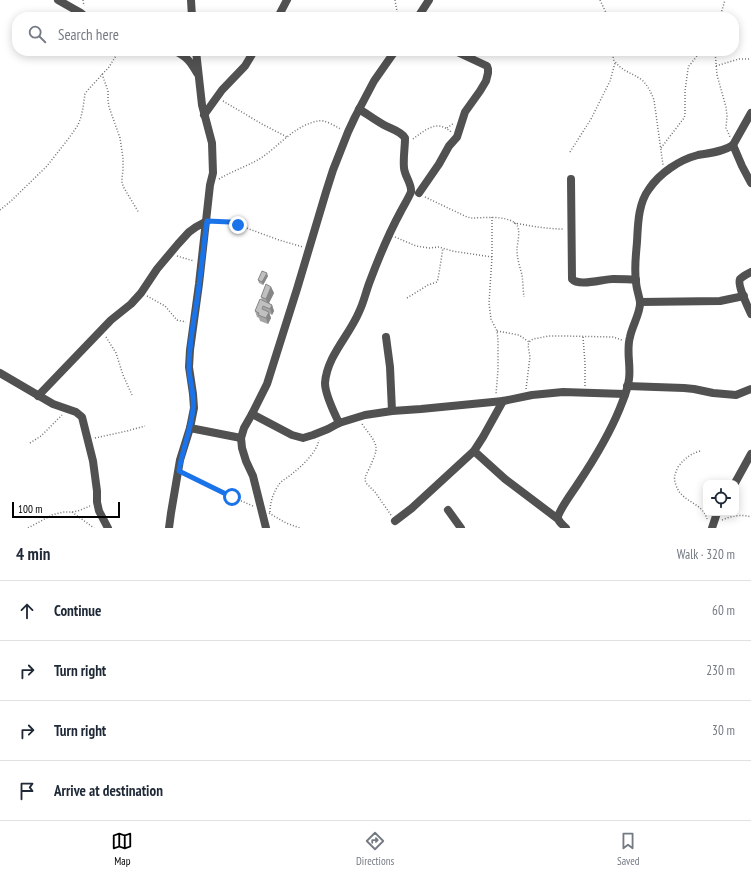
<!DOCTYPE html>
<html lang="en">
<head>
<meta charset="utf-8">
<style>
  :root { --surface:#fff; --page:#f6f6f7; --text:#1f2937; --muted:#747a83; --line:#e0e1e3; --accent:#000 }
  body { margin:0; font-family:"PT Sans Narrow",sans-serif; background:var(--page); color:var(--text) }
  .controls { position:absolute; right:12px; bottom:12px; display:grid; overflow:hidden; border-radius:8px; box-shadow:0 2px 10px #0003 }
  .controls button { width:36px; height:36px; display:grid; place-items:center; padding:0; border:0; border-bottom:1px solid var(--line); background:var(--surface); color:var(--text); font:20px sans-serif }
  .scale { position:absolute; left:12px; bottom:10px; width:108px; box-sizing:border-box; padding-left:4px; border:2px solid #000; border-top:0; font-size:11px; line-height:14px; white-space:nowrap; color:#000; -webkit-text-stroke:3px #fff; paint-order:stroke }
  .stop { position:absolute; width:12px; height:12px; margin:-9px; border:3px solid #1a73e8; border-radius:50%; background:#fff }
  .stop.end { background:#1a73e8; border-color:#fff; box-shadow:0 1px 4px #0008 }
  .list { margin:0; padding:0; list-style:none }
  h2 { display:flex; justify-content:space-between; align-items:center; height:52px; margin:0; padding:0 16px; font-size:17px }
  h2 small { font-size:13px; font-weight:400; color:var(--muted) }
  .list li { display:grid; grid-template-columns:26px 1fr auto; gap:12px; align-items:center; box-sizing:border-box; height:60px; padding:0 16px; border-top:1px solid var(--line) }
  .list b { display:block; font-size:15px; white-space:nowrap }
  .list em { font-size:13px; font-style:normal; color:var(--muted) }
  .icon { flex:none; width:22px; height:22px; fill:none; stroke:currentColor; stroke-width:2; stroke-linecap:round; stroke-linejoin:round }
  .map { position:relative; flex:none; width:751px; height:528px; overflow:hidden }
  .search { position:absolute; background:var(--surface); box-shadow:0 2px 10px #0003; left:12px; right:12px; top:12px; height:44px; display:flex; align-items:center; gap:10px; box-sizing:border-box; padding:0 14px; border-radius:16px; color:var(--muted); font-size:15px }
  .sheet { height:292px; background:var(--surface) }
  nav { display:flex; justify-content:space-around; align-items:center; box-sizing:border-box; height:56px; border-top:1px solid var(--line); background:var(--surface); font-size:11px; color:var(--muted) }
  nav a { display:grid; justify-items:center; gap:2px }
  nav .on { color:var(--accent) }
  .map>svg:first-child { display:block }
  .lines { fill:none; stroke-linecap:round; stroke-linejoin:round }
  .path { stroke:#737373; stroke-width:1.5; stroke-dasharray:1 2; stroke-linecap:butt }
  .street { stroke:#515151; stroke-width:8 }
  .wall { fill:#a5a5a5 }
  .shaded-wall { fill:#868686 }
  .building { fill:#c0c0c0; stroke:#868686 }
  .route { stroke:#1a73e8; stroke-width:5 }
</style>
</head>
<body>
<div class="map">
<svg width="751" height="528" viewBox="0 0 751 528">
  <rect width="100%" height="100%" fill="#fff"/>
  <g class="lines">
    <g class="path">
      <polyline points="83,0 84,6"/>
      <polyline points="395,0 398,17"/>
      <polyline points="600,0 608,17"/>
      <polyline points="720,17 725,0"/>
      <path d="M614 51 613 59C622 72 631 72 642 80 648 86 651 92 654 100L663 165"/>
      <polyline points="715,51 717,75 726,107 727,116 726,128 730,137"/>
      <polyline points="716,66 739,59 751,59"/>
      <polyline points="102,74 108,91 108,100 109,107 120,138 123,158 123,170 122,178 122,183 124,188 139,213"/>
      <polyline points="223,101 262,124 287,137"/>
      <polyline points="447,128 454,123"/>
      <path d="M413 139C425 130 437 119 451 132"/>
      <polyline points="661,148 684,118 685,115 685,91 688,69 689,66 701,51"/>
      <polyline points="570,152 591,119 610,81 615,63"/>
      <path d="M219 179C232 171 248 166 261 158 279 146 295 125 318 121 325 119 334 126 341 129"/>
      <path d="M425 197 467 217 471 218C484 218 504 215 515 223 522 228 517 243 517 250 517 259 520 267 522 275 523 282 523 290 524 297"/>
      <polyline points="0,210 11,201 47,166 69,138 78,125 81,117 83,108 85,94 87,91 109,67 119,51"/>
      <polyline points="492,217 492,257 489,303 491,319 497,331 498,340 498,370 496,394"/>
      <polyline points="215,222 230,222 279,240 303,247"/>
      <path d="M514 223C531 226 547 229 564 229"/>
      <polyline points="395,237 416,246 429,248 439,247 452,251 492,257"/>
      <polyline points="177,256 194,261"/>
      <polyline points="147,296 165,306 177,320 186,322"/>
      <polyline points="407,298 428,285 437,282 438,279 443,248"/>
      <polyline points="497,331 519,335 529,342"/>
      <polyline points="106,337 116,353 123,375 132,395"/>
      <polyline points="583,337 585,363 585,386"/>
      <polyline points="526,389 530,357 528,345 530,341 533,339 549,336 565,336 613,337 622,340"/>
      <path d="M362 424C379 447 380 445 368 471 366 475 364 478 366 483L375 492 391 515"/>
      <polyline points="95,438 127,431 145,426"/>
      <polyline points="30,443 41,436 62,415"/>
      <path d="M700 451C690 454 684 459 678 467 675 474 673 478 676 485 680 499 694 501 703 511 705 513 706 516 707 519"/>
      <polyline points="184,474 225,494 253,506"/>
      <polyline points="72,512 94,528"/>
      <path d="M270 512C270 501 274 491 280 483 284 479 289 477 293 473 303 465 316 453 319 440"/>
      <polyline points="269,513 286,523 300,528"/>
      <path d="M722 520C731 516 742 514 751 517"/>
      <polyline points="28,528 52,515 63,512 72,512 78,511 90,506"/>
    </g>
    <g class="street">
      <polyline points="58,0 81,13 86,17"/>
      <polyline points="191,0 192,17"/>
      <polyline points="278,17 287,0"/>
      <polyline points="418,17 429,0"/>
      <path d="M175 51C187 57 190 61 197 73"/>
      <polyline points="204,115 222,90 245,66 254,51"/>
      <polyline points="733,145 742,166 751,183"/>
      <path d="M571 179 572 279C579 287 603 279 613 279 620 279 628 279 636 280"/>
      <polyline points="419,193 439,164 449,146 457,137 465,112 480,91 486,81 488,73 488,69 487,66 455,51"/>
      <path d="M751 272C747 274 743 276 740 279 737 285 748 307 751 314"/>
      <polyline points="640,302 720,301 744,296"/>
      <polyline points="386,337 390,367 392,411"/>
      <polyline points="0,373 53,404 76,412 82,417 93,461 97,491 97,502 99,511 108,528"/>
      <polyline points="627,386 684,388 694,389 713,393 736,395 751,389"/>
      <polyline points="38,396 111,320 131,304 141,293 157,269 178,244 189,232 196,227 207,221"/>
      <polyline points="252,414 292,435 303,438 313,435 328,429 339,423 365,415 392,411 421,409 503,401 532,395 563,392 625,394"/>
      <path d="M339 423C334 412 325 395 325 383 327 356 349 336 359 312 364 302 366 291 370 281 379 257 389 233 401 211 404 205 408 199 411 192 412 184 405 177 404 168 403 158 405 148 405 138 401 131 391 129 384 125 375 120 367 114 359 109"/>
      <polyline points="190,428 241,438"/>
      <polyline points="474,451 505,479 558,519"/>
      <polyline points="735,483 751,454"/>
      <polyline points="448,510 461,528"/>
      <polyline points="395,521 412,508 474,451 483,437 503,401"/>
      <polyline points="169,528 171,513 180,460 190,428 194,408 193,394 189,367 190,350 199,284 210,185 213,173 212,143 202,105 196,51"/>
      <polyline points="266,528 253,476 246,461 242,448 241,438 244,428 252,414 267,384 297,289 326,192 333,170 348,132 355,117 374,81 395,51"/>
      <path d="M566 528C562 524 557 521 558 516 563 504 572 493 579 482 595 458 609 435 620 408 624 398 628 389 629 379 631 365 626 351 630 337 632 326 641 312 640 302 639 295 636 288 636 281 634 268 636 255 637 242 638 224 638 204 649 189 660 173 679 160 698 155 709 153 723 152 733 145L751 113"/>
      <polyline points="712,528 717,513"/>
    </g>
  </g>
  <g class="wall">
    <polygon points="268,276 263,285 259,283 258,280"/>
    <polygon points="271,287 274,293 269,303 272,305 274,311 272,315 269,313 271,318 268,324 260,321 259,318 257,317 255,311 262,300 261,297"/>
  </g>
  <g class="shaded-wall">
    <polygon points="267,273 268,276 263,285 262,282"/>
    <polygon points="271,287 274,293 268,305 266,299"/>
    <polygon points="272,305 274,311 272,315 270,309"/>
    <polygon points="269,312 271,318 268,324 266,318"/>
  </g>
  <g class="building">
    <polygon points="262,271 267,273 262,282 258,280"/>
    <polygon points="266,284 271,287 266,299 261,297"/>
    <polygon points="260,299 272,305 270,309 263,306 262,309 269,312 266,318 258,315 259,313 255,311"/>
  </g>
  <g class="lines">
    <path class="route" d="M232 497 179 471C182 450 191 430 193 409 195 394 189 381 189 367 189 339 196 312 199 285 202 264 204 242 207 221L230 222 238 225"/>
  </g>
</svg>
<div class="controls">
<button><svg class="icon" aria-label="locate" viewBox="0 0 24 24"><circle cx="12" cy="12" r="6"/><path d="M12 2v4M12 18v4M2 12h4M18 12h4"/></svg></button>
</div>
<div class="scale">100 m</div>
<div class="stop" style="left:232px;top:497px"></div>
<div class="stop end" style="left:238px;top:225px"></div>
<div class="search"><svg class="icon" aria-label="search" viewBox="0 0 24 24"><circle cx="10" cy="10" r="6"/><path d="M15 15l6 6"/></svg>Search here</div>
</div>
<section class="sheet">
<h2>4 min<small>Walk · 320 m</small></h2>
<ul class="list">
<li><svg class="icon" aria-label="ahead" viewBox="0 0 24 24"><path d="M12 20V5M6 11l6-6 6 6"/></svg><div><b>Continue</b></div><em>60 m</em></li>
<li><svg class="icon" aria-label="right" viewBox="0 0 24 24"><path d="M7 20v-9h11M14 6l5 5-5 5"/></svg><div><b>Turn right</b></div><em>230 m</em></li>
<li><svg class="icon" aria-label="right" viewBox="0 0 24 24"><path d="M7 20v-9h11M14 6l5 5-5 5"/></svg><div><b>Turn right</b></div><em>30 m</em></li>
<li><svg class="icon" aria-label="arrive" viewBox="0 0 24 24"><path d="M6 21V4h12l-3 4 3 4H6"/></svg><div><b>Arrive at destination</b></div></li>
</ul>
</section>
<nav>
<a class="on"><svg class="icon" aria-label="map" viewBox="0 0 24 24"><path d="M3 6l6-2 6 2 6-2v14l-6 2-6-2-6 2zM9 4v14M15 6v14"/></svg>Map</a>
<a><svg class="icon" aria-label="directions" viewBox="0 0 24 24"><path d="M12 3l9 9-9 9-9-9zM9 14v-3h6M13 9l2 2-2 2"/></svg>Directions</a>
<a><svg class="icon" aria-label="saved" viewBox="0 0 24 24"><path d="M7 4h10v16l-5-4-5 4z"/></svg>Saved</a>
</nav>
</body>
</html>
